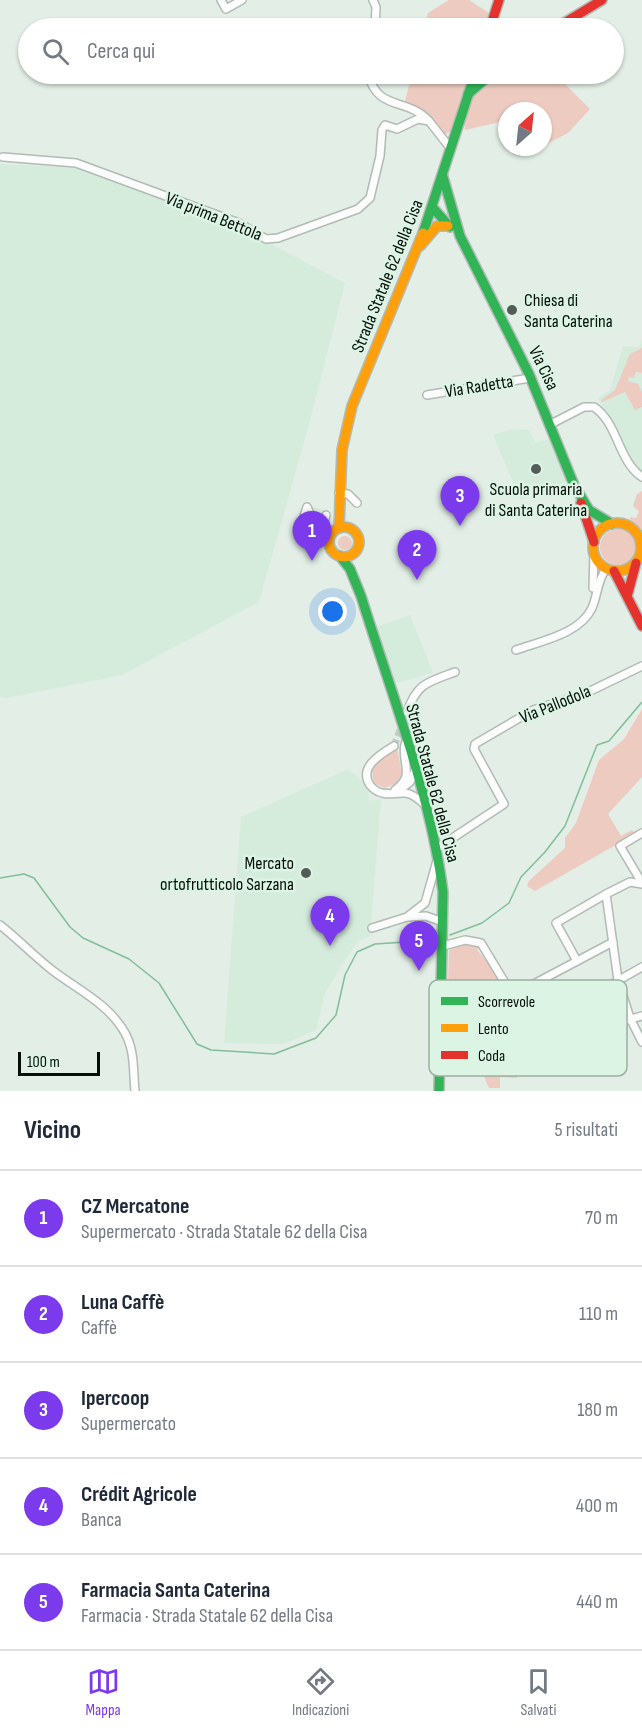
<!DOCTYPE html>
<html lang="it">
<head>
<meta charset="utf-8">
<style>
  :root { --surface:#fff; --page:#f6f6f7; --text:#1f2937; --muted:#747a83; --line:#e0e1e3; --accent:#7c3aed }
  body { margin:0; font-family:"Sofia Sans Condensed",sans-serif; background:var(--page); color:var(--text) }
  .compass { position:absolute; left:498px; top:102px; width:54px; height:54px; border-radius:50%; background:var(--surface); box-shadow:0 2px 4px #0004; rotate:27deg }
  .scale { position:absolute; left:18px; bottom:15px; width:82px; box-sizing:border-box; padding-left:6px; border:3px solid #060e09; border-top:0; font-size:16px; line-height:21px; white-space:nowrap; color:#060e09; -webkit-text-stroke:4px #dcf4e4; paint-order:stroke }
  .you { position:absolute; left:333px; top:612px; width:21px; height:21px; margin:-15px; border:4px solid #fff; border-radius:50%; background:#1a73e8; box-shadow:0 0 0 9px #1a73e833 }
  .badge { display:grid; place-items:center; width:39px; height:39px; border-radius:50%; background:var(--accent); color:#fff; font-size:20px; font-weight:700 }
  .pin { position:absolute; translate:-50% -50px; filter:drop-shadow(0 2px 3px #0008) }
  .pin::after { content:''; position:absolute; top:32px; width:21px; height:18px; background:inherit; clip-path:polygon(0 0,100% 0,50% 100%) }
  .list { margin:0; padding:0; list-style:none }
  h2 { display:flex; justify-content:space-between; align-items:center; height:78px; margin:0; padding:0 24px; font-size:26px }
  h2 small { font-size:20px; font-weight:400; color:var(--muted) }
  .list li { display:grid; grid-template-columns:39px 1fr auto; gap:18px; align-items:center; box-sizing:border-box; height:96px; padding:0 24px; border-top:2px solid var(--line) }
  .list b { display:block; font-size:22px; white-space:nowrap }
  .list p { margin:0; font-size:20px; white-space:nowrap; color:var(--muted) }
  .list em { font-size:20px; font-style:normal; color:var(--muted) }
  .icon { flex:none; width:33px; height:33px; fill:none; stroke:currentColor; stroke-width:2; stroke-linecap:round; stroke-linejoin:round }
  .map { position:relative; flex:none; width:642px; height:1091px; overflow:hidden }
  .search { position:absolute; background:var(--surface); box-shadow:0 2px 4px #0004; left:18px; right:18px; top:18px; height:66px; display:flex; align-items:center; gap:15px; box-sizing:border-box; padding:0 21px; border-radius:33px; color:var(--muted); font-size:22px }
  .sheet { height:558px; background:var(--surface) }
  nav { display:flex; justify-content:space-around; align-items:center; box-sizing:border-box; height:84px; border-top:2px solid var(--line); background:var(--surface); font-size:16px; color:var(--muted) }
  nav a { display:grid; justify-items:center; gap:3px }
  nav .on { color:var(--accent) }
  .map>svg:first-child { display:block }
  .built { fill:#d5ecdd }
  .green { fill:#edcbc1 }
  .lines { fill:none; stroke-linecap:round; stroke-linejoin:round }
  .stream { stroke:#81be99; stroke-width:1.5 }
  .street-tunnel { stroke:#c1ccc5; stroke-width:7; stroke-dasharray:7 3.5; stroke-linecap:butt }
  .street-casing { stroke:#b2bbb5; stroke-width:10 }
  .fast-casing { stroke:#b2bbb5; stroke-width:12 }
  .slow-casing { stroke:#b2bbb5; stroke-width:12 }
  .jam-casing { stroke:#b2bbb5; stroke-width:12 }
  .street { stroke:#fbfcfb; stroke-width:7 }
  .fast { stroke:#30b455; stroke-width:9 }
  .slow { stroke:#ff9f0a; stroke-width:9 }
  .jam { stroke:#e5322d; stroke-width:9 }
  .poi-dot { fill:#535c56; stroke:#dcf4e4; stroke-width:2 }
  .labels { text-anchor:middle; stroke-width:5; stroke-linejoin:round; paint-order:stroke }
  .street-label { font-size:18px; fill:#060e09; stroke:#dcf4e4 }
  .poi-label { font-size:18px; fill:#060e09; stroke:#dcf4e4; text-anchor:start }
  .key { fill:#dcf4e4; stroke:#9cafa2; stroke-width:1.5 }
  .key-label { font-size:16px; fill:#060e09 }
</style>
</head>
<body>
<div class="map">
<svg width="642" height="1091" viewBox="0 0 642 1091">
  <rect width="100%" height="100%" fill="#e2eee6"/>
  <g class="built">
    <polygon points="0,164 80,168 233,224 345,283 308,428 259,602 122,675 6,698 0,697"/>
    <polygon points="642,339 642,472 635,466 598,398 610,390 623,346 639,347"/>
    <polygon points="512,429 529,430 536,443 551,438 568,481 521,500 493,435"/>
    <polygon points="410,615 433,673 396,683 376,627"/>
    <polygon points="348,769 368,786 369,801 381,799 370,936 358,941 343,963 325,993 316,1030 283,1044 224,1043 241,817"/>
  </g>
  <g class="green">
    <polygon points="449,0 469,0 489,13 484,28 424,28 428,13"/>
    <path d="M412 74H469L453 130 444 135C427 119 431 111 405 101Z"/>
    <path d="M494 74H542L547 81 561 74 564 83 590 109 568 133 543 146V111H507V132L500 122 465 130C463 106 477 89 494 74Z"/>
    <polygon points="512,147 541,147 518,156"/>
    <polygon points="642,348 642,373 636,372 634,378 629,377 628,381 638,384 642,392 642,407 635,410 625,392 602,402 601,400 615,390 630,354"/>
    <polygon points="642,491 642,529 630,522 630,517 636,518 639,511 633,506 637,494"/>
    <circle cx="618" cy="547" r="18"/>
    <circle cx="345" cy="543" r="7"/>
    <polygon points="642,709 642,777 608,814 621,836 632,830 635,834 535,891 527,886 529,881 565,848 565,838 576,823 599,760 624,739"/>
    <polygon points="397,747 402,774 398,783 385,788 374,783 372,771 379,759"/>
    <polygon points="470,942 481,946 477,950 490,965 492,964 515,1008 490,1022 501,1045 531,1029 542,1055 538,1071 517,1067 517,1078 500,1077 500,1088 489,1088 474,1053 456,1057 454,1051 446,1053 449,950"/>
  </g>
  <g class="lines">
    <g class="stream">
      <polyline points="0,878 24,874 34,878 70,927 83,938 129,959 159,983 197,1044 211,1050 274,1054 316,1038 336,1015 345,975 357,952 375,944 436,940"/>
      <polyline points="450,935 482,923 509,903 521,877 545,852 565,826 597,745 609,741 642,702"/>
    </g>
    <polyline class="street-tunnel" points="394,746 407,712"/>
    <defs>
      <g id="street">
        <polyline points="221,0 226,9 242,0"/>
        <polyline points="373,0 376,7 375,28"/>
        <path d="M368 74C378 112 407 97 429 121"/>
        <polyline points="3,157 76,163 239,223 266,239 278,238 358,209 370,198 380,156 382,130 385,125 397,129 418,119 429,121 451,149"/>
        <polyline points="427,395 530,378"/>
        <path d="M551 424 584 407H594C618 423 618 461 642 477"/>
        <polyline points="339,493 348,494 357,503"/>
        <polyline points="300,528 307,507 313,520 324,522 326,515"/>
        <polyline points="593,588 594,553"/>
        <path d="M516 650C541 641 580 634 592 608 598 594 597 581 606 569"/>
        <path d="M407 712C417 683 428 682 455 672"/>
        <path d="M394 746C381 754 358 767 370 785 373 789 378 792 382 793 403 797 404 785 425 805"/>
        <polyline points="401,789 410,782 415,770"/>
        <path d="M395 790C416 775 401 764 405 744"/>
        <polyline points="642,833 620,846 642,883"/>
        <polyline points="436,849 504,804 474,749 475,744 533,710 584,694 642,666"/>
        <polyline points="642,884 630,882 606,894 618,980 630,1018 642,1042"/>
        <polyline points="408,917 426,916 443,922"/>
        <path d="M0 925C18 939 34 956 52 970 78 990 109 1004 125 1033 135 1051 133 1071 135 1091"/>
        <polyline points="372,928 407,917 425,903 438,857"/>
        <polyline points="443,946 465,940 481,943 531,1026 566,1010 642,967"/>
        <polyline points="577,961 556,923 606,894"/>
        <polyline points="513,995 613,942"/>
        <polyline points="597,1028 642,1016"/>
      </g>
      <g id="fast">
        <polyline points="468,94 491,74"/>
        <polyline points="443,177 460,236 529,374 574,485 589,510 612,524"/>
        <polyline points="433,208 450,227"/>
        <polyline points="423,233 475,74"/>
        <path d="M340 556 350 569 361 596C391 693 430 791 443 892L439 1091"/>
      </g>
      <g id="slow">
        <polyline points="420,246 437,226 448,226"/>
        <circle cx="617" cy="547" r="24"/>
        <circle cx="344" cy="542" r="15"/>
        <polyline points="339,528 342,450 352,406 423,233"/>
      </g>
      <g id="jam">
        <polyline points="490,28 499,0"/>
        <polyline points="556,28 602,0"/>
        <polyline points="581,503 594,542"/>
        <polyline points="614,571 642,626"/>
        <polyline points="628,593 636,563"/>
      </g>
    </defs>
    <use href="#street" class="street-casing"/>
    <use href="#fast" class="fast-casing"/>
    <use href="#slow" class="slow-casing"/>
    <use href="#jam" class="jam-casing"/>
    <use href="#street" class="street"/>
    <use href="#fast" class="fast"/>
    <use href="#slow" class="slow"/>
    <use href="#jam" class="jam"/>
  </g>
  <g class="poi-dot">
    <circle cx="512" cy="310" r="6"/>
    <circle cx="536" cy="469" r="6"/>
    <circle cx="306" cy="873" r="6"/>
  </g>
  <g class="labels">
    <g class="street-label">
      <text transform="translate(214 216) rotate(22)" y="6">Via prima Bettola</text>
      <text transform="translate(387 276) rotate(-68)" y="6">Strada Statale 62 della Cisa</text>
      <text transform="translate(544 368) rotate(64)" y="6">Via Cisa</text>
      <text transform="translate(479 386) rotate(-9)" y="6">Via Radetta</text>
      <text transform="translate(555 704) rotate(-22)" y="6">Via Pallodola</text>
      <text transform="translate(433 783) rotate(75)" y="6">Strada Statale 62 della Cisa</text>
    </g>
    <g class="poi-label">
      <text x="524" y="306">Chiesa di<tspan x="524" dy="21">Santa Caterina</tspan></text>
      <text x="536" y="495" text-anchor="middle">Scuola primaria<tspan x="536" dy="21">di Santa Caterina</tspan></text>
      <text x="294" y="869" text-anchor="end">Mercato<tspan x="294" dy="21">ortofrutticolo Sarzana</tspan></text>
    </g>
  </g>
  <rect x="429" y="980" width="198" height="96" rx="9" class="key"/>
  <rect x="441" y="997" width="27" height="8" fill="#30b455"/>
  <rect x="441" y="1024" width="27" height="8" fill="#ff9f0a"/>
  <rect x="441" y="1051" width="27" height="8" fill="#e5322d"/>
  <g class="key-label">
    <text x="478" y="1007">Scorrevole</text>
    <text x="478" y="1034">Lento</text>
    <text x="478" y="1061">Coda</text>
  </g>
</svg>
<svg class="compass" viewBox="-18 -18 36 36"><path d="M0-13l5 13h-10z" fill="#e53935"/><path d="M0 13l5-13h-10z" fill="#747a83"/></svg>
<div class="scale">100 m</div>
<div class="you"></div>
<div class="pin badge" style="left:312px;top:561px">1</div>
<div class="pin badge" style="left:417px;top:580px">2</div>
<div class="pin badge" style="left:460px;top:526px">3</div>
<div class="pin badge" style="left:330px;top:946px">4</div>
<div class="pin badge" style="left:419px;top:971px">5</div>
<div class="search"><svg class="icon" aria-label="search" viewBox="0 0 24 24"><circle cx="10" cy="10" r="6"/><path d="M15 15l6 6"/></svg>Cerca qui</div>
</div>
<section class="sheet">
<h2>Vicino<small>5 risultati</small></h2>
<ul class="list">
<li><span class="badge">1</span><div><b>CZ Mercatone</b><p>Supermercato · Strada Statale 62 della Cisa</p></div><em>70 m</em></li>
<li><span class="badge">2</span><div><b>Luna Caffè</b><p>Caffè</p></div><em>110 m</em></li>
<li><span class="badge">3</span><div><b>Ipercoop</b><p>Supermercato</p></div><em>180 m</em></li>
<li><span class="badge">4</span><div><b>Crédit Agricole</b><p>Banca</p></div><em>400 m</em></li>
<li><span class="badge">5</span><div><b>Farmacia Santa Caterina</b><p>Farmacia · Strada Statale 62 della Cisa</p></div><em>440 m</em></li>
</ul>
</section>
<nav>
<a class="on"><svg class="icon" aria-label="map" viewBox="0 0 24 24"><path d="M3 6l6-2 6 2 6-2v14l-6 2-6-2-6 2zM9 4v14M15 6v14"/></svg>Mappa</a>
<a><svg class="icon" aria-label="directions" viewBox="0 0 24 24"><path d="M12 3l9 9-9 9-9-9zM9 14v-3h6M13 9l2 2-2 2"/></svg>Indicazioni</a>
<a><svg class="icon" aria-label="saved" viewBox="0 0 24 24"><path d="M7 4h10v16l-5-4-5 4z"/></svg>Salvati</a>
</nav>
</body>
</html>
